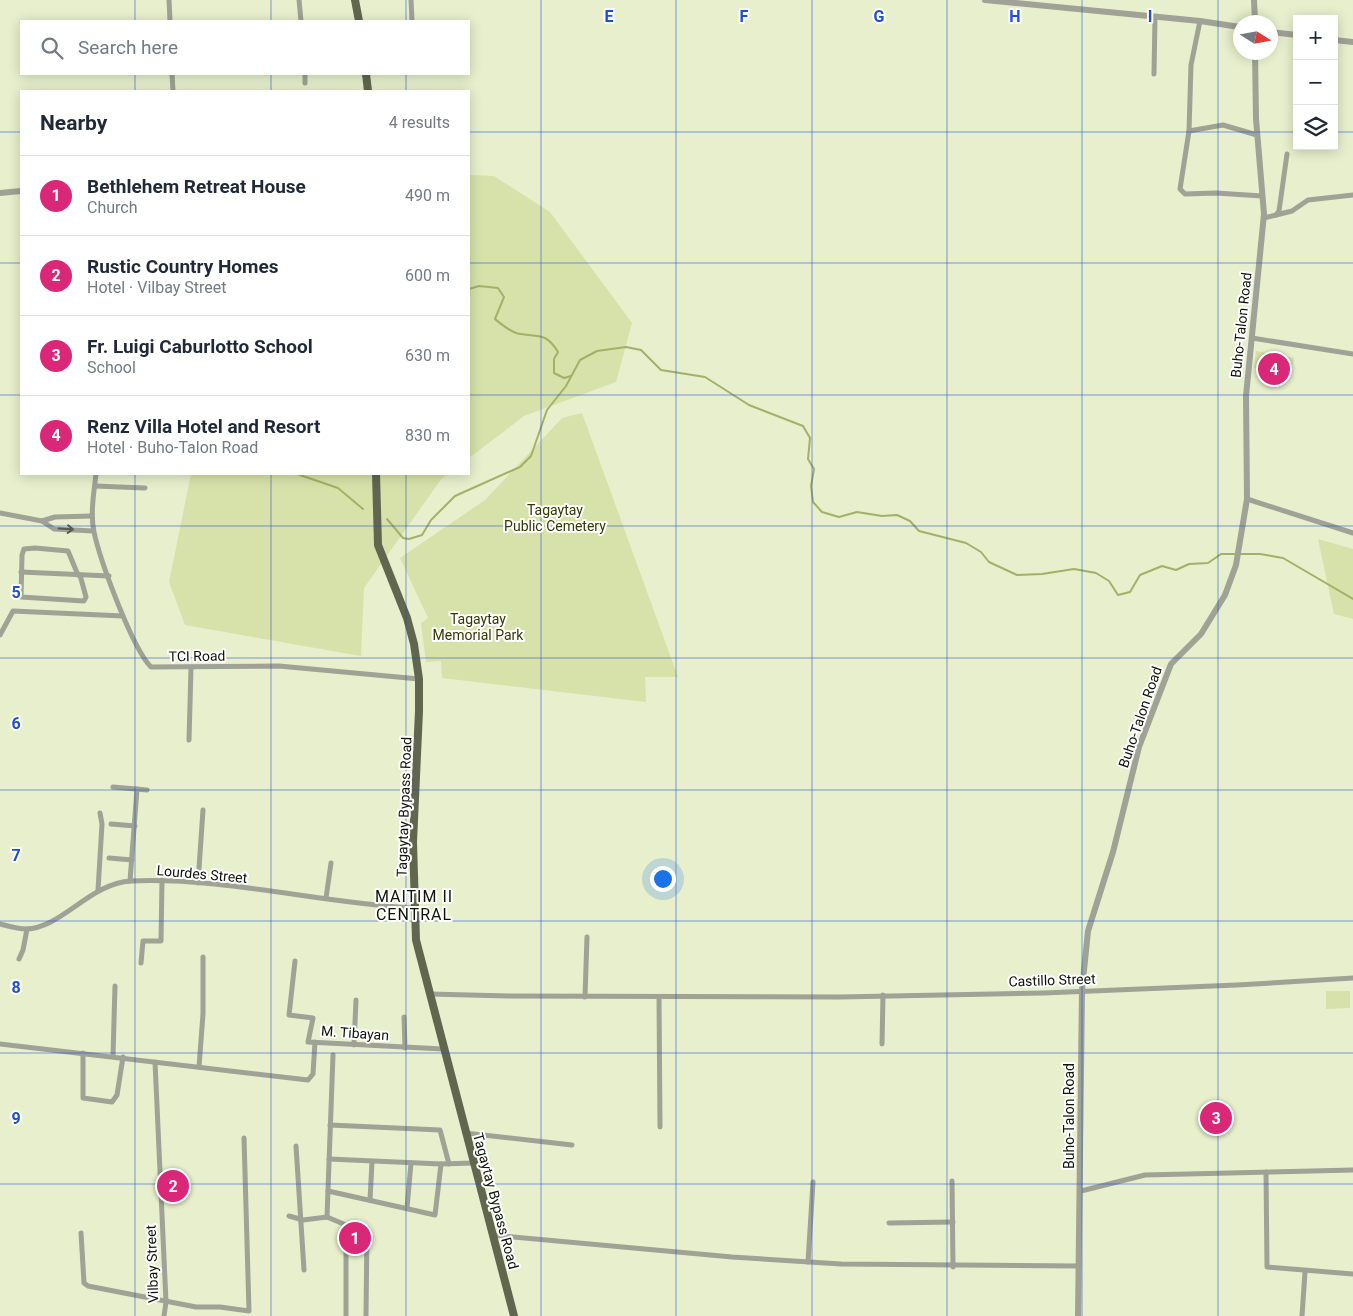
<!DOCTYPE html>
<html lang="en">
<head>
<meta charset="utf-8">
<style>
  :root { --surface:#fff; --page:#f2f2f3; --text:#1f2937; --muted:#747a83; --line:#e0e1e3; --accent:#db2777 }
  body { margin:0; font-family:Roboto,sans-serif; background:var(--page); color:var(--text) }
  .controls { position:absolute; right:15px; top:15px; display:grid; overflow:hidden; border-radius:0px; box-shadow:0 2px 12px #0003 }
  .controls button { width:45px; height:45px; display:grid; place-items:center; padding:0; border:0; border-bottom:1px solid var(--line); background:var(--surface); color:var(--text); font:25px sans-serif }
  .compass { position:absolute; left:1233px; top:15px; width:45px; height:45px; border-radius:50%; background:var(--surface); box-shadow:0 2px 12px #0003; rotate:101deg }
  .you { position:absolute; left:662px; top:878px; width:18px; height:18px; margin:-12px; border:4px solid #fff; border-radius:50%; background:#1a73e8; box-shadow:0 0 0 8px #1a73e833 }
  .badge { display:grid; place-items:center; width:32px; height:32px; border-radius:50%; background:var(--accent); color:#fff; font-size:16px; font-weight:700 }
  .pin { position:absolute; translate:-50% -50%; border:2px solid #fff; box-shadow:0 1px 5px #0006 }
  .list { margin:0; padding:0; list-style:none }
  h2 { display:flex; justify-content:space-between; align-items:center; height:65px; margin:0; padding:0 20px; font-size:21px }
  h2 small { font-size:16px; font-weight:400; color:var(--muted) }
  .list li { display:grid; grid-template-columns:32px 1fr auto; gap:15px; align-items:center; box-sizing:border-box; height:80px; padding:0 20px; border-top:1px solid var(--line) }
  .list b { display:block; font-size:19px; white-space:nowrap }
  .list p { margin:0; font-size:16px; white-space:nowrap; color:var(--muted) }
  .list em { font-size:16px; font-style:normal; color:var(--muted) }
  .icon { flex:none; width:28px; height:28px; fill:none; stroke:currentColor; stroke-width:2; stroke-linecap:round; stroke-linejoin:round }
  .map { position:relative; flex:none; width:1353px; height:1316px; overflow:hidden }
  .search { position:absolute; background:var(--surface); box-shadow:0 2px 12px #0003; left:20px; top:20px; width:450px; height:55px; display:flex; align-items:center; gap:12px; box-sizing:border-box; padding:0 18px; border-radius:0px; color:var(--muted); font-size:19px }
  .panel { position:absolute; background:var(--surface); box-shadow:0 2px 12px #0003; left:20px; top:90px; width:450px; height:385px; border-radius:0px }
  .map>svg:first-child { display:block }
  .green { fill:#d6e2a9 }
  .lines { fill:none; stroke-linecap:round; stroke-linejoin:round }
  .stream { stroke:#a3b166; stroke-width:2 }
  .minor { stroke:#9fa294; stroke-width:5 }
  .tertiary { stroke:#9fa294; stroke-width:6 }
  .primary { stroke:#61664e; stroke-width:8 }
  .oneway { stroke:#585a4e }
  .grid { fill:none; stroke:#1d4ed8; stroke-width:1; stroke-opacity:0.55 }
  .labels { text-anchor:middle; stroke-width:4; stroke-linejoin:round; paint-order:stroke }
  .street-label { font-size:14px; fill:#101207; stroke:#fff }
  .park-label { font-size:14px; fill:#333a00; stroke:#fff }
  .quarter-label { font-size:16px; letter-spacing:1px; fill:#101207; stroke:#fff }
  .grid-label { font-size:16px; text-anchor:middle; font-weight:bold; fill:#1d4ed8; stroke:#fff; stroke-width:4; stroke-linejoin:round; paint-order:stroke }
</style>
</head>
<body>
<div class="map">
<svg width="1353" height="1316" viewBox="0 0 1353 1316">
  <rect width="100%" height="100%" fill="#e7efcd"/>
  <g class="green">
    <polygon points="469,175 494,176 550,212 632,323 616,382 524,416 469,458"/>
    <polygon points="1256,351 1294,358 1291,374 1254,368"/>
    <polygon points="582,413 678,677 645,677 646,702 442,678 441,661 426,662 421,623 428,618 400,558 485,500 562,418"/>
    <polygon points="191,474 448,474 442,478 364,588 361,656 185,625 169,582"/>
    <polygon points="1318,539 1353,549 1353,619 1334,614"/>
    <polygon points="1326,991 1350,991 1350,1008 1326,1009"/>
  </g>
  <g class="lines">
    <g class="stream">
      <path d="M469 289 479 286 498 288 504 297 495 319C501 324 508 330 516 333 535 338 545 330 558 352L554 359V373L564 378 571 376"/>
      <polyline points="297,474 338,488 363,509"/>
      <polyline points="387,519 403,538 409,539 422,535 431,520 455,496 520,467 531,456 547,410 566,386 580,360 597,351 626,347 641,350 661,370 705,377 749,405 803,426 810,438 808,459 814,469 811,486 813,502 822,512 839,517 857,512 882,516 897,515 910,521 919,531 966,543 981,552 989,562 1017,575 1042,574 1074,569 1096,573 1109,581 1118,595 1130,592 1140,575 1162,566 1176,570 1189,564 1208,563 1221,554 1260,554 1283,558 1353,599"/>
    </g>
    <g class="minor">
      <polyline points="169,0 170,21"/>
      <polyline points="299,0 301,21"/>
      <polyline points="411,0 412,21"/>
      <polyline points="172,74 173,91"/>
      <polyline points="305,74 305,83"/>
      <polyline points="1154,74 1155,17"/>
      <polyline points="1189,131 1191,65 1200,21"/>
      <polyline points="1257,135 1223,125 1189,131 1180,189 1185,194 1216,193 1262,196"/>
      <polyline points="1276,215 1292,211 1308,200 1353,195"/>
      <polyline points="1264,218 1276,215 1279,211 1287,154"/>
      <polyline points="1252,338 1353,354"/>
      <path d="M96 474C94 492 90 514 94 532 100 560 132 648 151 667L279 666 419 679"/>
      <polyline points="95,486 145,488"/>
      <polyline points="1247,499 1353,533"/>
      <polyline points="0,513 42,521 54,529 93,531"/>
      <polyline points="42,521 55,517 92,516"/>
      <polyline points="21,572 109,576"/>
      <polyline points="78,575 68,551 35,548 24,549 22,555 21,597 84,601 86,597 80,575"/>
      <polyline points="0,635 13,611 123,616"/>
      <polyline points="189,740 191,668"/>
      <polyline points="113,787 147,790"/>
      <polyline points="111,824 135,826"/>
      <polyline points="109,858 132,860"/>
      <polyline points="130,881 137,789"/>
      <polyline points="198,883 203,810"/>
      <polyline points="98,890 102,824 100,813"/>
      <polyline points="326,898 331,863"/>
      <path d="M0 924C8 926 18 929 26 929 62 928 90 883 131 881 226 877 319 903 414 908"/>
      <polyline points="19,959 23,950 27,929"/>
      <polyline points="295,961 289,1015 313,1018 308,1042 443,1049"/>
      <polyline points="141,963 143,941 161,941 162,880"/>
      <polyline points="429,994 509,996 840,997 1044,993 1237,985 1353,978"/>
      <polyline points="585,997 587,937"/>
      <polyline points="659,997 660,1127"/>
      <polyline points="404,1017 405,1048"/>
      <polyline points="0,1044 308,1080 313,1074 315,1042"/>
      <polyline points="882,1044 883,995"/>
      <polyline points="354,1045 356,1000"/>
      <polyline points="83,1053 83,1098 112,1102 117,1095 123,1057"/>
      <polyline points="113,1056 115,986"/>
      <polyline points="155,1062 166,1302 164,1316"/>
      <polyline points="199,1067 203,1014 203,957"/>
      <polyline points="330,1125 440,1130 449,1164"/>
      <polyline points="465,1133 572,1145"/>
      <polyline points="296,1146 304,1270"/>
      <polyline points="329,1159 441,1164 473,1163"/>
      <polyline points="1266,1172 1267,1267 1353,1274"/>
      <polyline points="952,1181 953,1267"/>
      <polyline points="328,1191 435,1215 441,1164"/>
      <polyline points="1081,1191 1145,1175 1353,1170"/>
      <polyline points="370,1200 372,1162"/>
      <polyline points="407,1208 411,1163"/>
      <polyline points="289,1216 303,1220 327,1217 346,1225 367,1228 366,1316"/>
      <polyline points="327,1217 333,1055"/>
      <polyline points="889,1223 953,1222"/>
      <polyline points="81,1233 84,1283 88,1286 196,1307 220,1307 249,1311 244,1138"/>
      <polyline points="492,1235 732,1257 841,1264 1079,1266"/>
      <polyline points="808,1262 813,1182"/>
      <polyline points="346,1316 346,1225"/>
      <polyline points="1302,1316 1305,1272"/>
    </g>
    <g class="tertiary">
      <polyline points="985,0 1200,21 1240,27"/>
      <polyline points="1254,0 1255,22"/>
      <polyline points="1270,32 1297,35"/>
      <polyline points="1334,40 1353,42"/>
      <polyline points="0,193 21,191"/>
      <polyline points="1078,1316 1082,990 1088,931 1113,852 1139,747 1171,664 1201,634 1225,595 1236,565 1247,499 1246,396 1264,214 1256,119 1255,52"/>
    </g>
    <g class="primary">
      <polyline points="355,0 359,21"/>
      <polyline points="366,74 368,91"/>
      <polyline points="376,474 378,545 407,618 414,644 419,679 419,711 413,842 416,940 514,1316"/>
    </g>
  </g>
  <defs><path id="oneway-shaft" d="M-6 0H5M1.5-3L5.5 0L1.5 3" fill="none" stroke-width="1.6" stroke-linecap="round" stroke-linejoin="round" transform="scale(1.25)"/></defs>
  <use class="oneway" href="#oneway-shaft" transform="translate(66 529) rotate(3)"/>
  <path class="grid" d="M135 0V21M271 0V21M406 0V21M541 0V1316M676 0V1316M812 0V1316M947 0V1316M1082 0V1316M1218 0V1316M135 74V91M271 74V91M406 74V91M0 132H21M469 132H1297M1334 132H1353M0 263H21M469 263H1353M0 395H21M469 395H1353M135 474V1316M271 474V1316M406 474V1316M0 526H1353M0 658H1353M0 790H1353M0 921H1353M0 1053H1353M0 1184H1353"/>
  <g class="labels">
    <g class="street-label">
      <text transform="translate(1241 325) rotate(-84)" y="5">Buho-Talon Road</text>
      <text transform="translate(197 656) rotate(-1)" y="5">TCI Road</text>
      <text transform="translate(1140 717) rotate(-71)" y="5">Buho-Talon Road</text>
      <text transform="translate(404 807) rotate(-88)" y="5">Tagaytay Bypass Road</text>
      <text transform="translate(202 874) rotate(5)" y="5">Lourdes Street</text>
      <text transform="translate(1052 980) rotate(-2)" y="5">Castillo Street</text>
      <text transform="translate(355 1033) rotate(4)" y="5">M. Tibayan</text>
      <text transform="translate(1069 1116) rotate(-90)" y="5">Buho-Talon Road</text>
      <text transform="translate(496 1201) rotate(75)" y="5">Tagaytay Bypass Road</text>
      <text transform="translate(152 1264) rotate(-92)" y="5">Vilbay Street</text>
    </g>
    <g class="park-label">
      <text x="555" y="515">Tagaytay<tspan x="555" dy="16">Public Cemetery</tspan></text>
      <text x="478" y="624">Tagaytay<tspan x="478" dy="16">Memorial Park</tspan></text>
    </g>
    <g class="quarter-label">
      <text x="414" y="902">MAITIM II<tspan x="414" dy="18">CENTRAL</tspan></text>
    </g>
  </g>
  <g class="grid-label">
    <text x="609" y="22">E</text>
    <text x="744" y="22">F</text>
    <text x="879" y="22">G</text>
    <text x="1015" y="22">H</text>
    <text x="1150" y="22">I</text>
    <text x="16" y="598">5</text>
    <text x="16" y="729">6</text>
    <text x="16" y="861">7</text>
    <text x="16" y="993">8</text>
    <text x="16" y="1124">9</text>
  </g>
</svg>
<div class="controls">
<button>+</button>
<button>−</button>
<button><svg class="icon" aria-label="layers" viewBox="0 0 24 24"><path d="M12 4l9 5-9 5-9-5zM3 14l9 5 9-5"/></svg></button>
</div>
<svg class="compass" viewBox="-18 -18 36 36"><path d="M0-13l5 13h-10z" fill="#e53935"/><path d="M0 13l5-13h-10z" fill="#747a83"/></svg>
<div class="you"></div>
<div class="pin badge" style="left:355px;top:1238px">1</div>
<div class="pin badge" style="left:173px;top:1186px">2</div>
<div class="pin badge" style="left:1216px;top:1118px">3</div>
<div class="pin badge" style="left:1274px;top:369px">4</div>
<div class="search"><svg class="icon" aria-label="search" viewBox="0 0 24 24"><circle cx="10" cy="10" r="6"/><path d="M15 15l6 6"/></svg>Search here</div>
<section class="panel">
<h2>Nearby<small>4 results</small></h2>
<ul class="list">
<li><span class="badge">1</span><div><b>Bethlehem Retreat House</b><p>Church</p></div><em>490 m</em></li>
<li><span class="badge">2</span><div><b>Rustic Country Homes</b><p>Hotel · Vilbay Street</p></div><em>600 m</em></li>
<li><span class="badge">3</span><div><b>Fr. Luigi Caburlotto School</b><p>School</p></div><em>630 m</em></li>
<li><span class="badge">4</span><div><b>Renz Villa Hotel and Resort</b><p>Hotel · Buho-Talon Road</p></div><em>830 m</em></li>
</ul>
</section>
</div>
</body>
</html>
